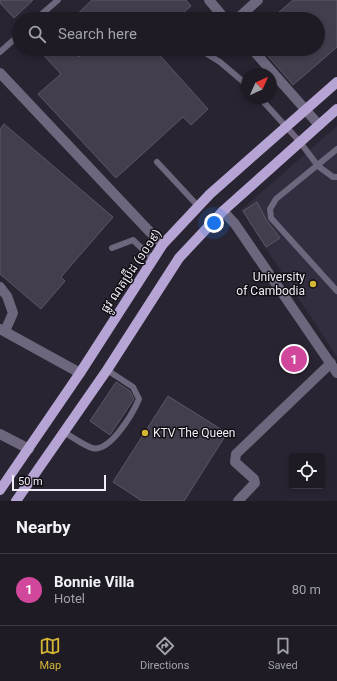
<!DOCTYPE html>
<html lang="en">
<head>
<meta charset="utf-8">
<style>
  :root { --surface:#1f1b25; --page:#2c2832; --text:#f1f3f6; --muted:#a1a1a7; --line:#3c3942; --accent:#d5b534 }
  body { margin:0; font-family:Roboto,"Noto Sans Khmer",sans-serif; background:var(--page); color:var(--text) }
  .controls { position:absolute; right:12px; bottom:12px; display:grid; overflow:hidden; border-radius:4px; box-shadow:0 2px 6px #0003 }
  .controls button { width:36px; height:36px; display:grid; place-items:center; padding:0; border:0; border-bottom:1px solid var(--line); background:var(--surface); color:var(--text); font:20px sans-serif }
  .compass { position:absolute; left:241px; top:68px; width:36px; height:36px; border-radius:50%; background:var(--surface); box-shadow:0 2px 6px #0003; rotate:45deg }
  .scale { position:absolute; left:12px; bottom:10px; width:94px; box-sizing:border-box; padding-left:4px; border:2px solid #f0edf6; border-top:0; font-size:11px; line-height:14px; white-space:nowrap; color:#f0edf6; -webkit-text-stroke:3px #110f14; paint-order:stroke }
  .you { position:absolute; left:214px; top:223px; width:14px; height:14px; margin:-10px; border:3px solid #fff; border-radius:50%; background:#1a73e8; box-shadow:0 0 0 6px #1a73e833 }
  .badge { display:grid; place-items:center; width:26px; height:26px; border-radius:50%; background:var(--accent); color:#fff; font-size:13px; font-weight:700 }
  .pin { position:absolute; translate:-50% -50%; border:2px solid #fff; box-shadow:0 1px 4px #0006 }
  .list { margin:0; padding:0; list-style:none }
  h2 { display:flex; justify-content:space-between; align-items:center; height:52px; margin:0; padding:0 16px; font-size:17px }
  h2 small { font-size:13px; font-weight:400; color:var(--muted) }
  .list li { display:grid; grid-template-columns:26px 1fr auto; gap:12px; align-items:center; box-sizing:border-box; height:72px; padding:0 16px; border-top:1px solid var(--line) }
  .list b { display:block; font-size:15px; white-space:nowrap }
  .list p { margin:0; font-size:13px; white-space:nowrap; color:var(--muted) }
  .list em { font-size:13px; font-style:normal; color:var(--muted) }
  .icon { flex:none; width:22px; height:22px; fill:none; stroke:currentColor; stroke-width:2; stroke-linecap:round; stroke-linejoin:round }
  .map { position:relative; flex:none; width:337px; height:501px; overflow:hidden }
  .search { position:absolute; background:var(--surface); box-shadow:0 2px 6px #0003; left:12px; right:12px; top:12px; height:44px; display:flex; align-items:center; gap:10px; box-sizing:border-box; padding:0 14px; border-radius:22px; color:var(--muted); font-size:15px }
  .sheet { height:124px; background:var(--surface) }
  nav { display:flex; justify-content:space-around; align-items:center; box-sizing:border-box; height:56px; border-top:1px solid var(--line); background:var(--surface); font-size:11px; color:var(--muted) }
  nav a { display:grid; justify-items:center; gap:2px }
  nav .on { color:var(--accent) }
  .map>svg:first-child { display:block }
  .built { fill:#332d3f }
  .building { fill:#433e4d; stroke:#5c5766 }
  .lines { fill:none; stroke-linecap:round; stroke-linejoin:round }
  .service { stroke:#6e667d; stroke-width:6 }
  .minor { stroke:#6e667d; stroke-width:10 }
  .primary { stroke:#b5a4d4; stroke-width:10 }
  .poi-dot { fill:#d5b534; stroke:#110f14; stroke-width:1.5 }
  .labels { text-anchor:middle; stroke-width:3; stroke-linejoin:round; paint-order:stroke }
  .street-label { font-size:12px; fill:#f0edf6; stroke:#110f14 }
  .poi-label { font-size:12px; fill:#f0edf6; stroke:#110f14; text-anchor:end }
</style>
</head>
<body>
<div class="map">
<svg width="337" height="501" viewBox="0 0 337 501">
  <rect width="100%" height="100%" fill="#292431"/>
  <polygon class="built" points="337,126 337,357 241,210"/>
  <g class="building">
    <polygon points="0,0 33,0 14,18 0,3"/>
    <polygon points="92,0 186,0 191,6 176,19 72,19"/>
    <polygon points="293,0 337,0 337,47 293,85 262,49 318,49 318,19 271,19"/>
    <polygon points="38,49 71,49 79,57 87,49 154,49 208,109 191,125 183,117 116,178 38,94 61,74"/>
    <polygon points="4,124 113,217 61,277 65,281 41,309 0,274 0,129"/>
    <polygon points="257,202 267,221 280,238 266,247 243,211"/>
    <polygon points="116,382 130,391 134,399 110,435 90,421"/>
    <polygon points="168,396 227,433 184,501 142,501 113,482"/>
  </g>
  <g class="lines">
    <g class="service">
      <polyline points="36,19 58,0"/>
      <polyline points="199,49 220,62 247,85"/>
      <polyline points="0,52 19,35"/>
      <polyline points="260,98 300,142 318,166 333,177 337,177"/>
      <polyline points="337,149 276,199 270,209 271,218 337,291"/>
      <polyline points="157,162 198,206"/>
      <polyline points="112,248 133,240 153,259"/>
      <path d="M65 433C73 437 83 445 92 448 110 453 133 413 139 399L133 387 107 370"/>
    </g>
    <g class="minor">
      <polyline points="209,0 225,19"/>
      <polyline points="237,19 258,0"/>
      <polyline points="252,49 319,125"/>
      <polyline points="0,73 149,231 163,244"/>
      <polyline points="223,211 235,224 337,373"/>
      <polyline points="0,287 7,296 13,313 5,331"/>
      <polyline points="0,329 80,373"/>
      <polyline points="0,434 29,449"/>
      <polyline points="238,501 255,483 254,479 235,462 236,454 331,363"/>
    </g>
    <g class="primary">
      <polyline points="0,490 80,373 163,244 210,194 337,82"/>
      <polyline points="16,501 107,370 179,258 223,211 337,109"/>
    </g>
  </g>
  <g class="poi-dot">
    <circle cx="313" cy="284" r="4"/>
    <circle cx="145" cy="433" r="4"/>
  </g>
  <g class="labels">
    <g class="street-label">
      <text transform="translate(131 271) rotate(-56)" y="4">ផ្លូវ ណតប្រ៊ីដ (១០១៩)</text>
    </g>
    <g class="poi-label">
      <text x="305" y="281">University<tspan x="305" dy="14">of Cambodia</tspan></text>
      <text x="153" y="437" text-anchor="start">KTV The Queen</text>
    </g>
  </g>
</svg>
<div class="controls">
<button><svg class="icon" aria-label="locate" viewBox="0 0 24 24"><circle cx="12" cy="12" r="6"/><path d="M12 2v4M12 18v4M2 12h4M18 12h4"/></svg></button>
</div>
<svg class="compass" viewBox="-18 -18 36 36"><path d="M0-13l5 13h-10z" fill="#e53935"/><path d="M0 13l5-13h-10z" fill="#a1a1a7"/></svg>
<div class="scale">50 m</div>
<div class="you"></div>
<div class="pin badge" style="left:294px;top:359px;background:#d1479c">1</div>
<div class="search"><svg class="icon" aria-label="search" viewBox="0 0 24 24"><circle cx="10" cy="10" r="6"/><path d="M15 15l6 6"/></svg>Search here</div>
</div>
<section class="sheet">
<h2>Nearby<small></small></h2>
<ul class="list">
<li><span class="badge" style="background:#d1479c">1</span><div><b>Bonnie Villa</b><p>Hotel</p></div><em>80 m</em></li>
</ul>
</section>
<nav>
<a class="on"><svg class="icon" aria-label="map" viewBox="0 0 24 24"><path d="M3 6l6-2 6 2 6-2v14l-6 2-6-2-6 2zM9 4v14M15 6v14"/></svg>Map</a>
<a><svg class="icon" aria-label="directions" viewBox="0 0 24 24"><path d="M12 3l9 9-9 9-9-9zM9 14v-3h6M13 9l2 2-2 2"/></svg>Directions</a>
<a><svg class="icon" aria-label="saved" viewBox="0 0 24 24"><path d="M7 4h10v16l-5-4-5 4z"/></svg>Saved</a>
</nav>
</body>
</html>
